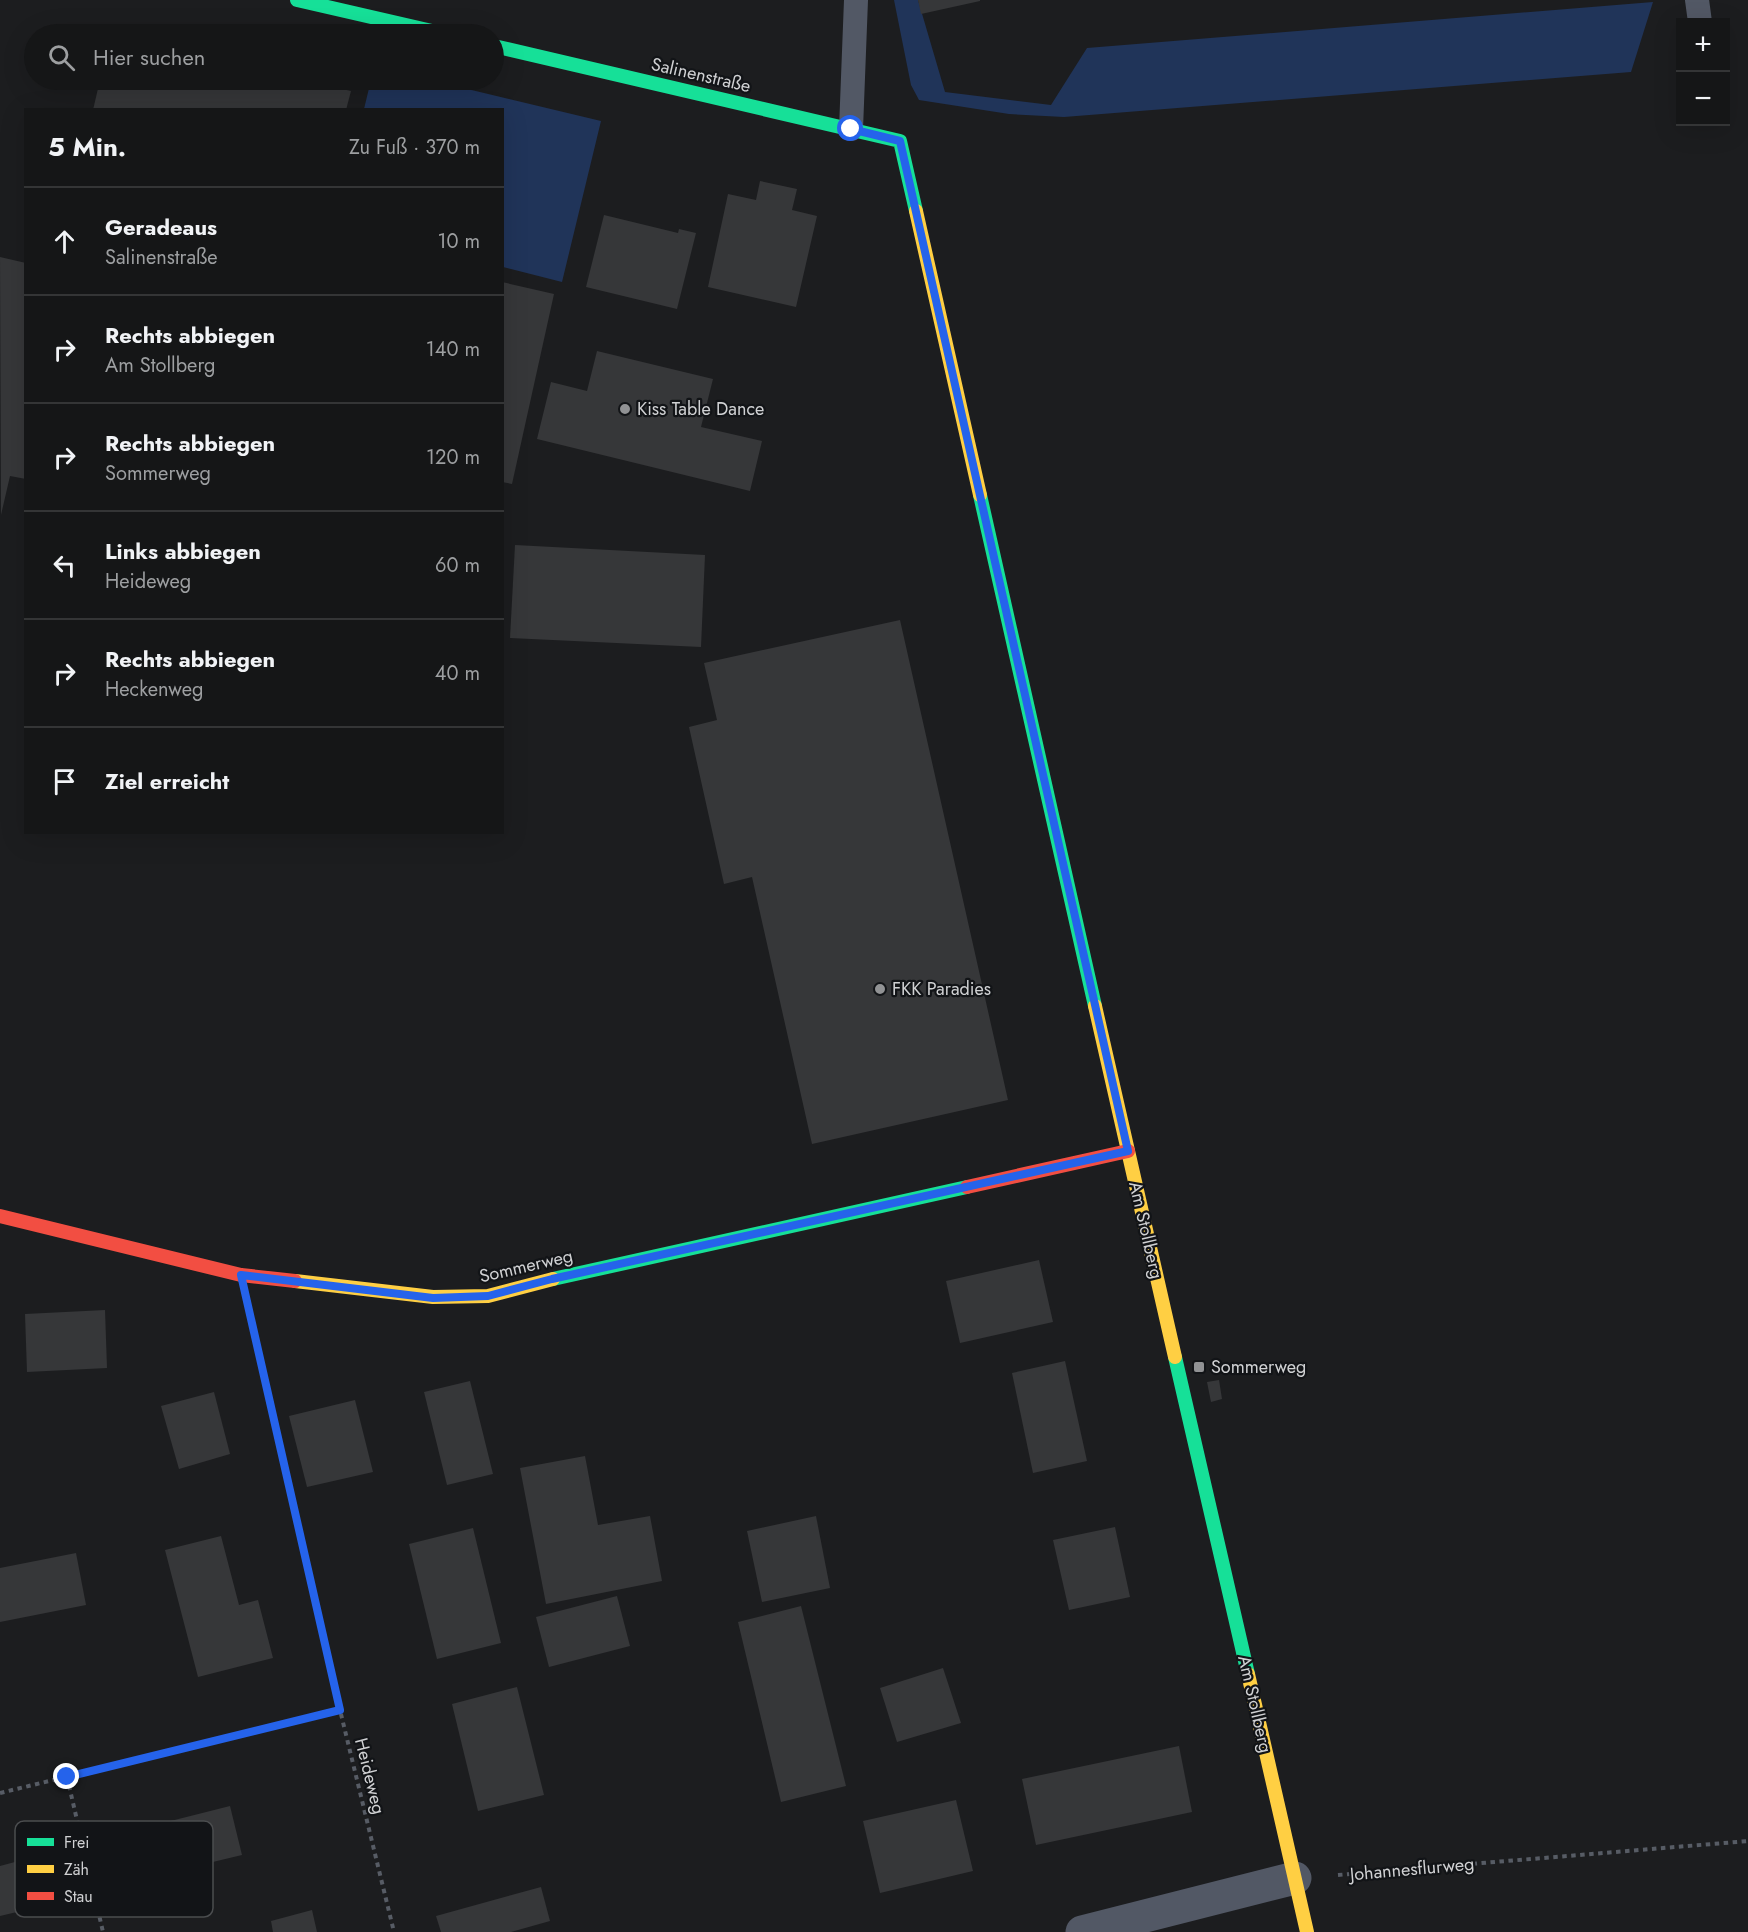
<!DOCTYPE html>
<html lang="de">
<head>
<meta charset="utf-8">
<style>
  :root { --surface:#151617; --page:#1e1f20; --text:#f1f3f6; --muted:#9d9fa1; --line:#343536 }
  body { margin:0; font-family:Jost,sans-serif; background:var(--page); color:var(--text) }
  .controls { position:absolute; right:18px; top:18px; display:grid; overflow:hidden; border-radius:0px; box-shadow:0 6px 24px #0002 }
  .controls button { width:54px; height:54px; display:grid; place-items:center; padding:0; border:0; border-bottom:2px solid var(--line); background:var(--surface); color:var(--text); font:30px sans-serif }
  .stop { position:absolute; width:18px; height:18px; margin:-14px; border:4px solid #2563eb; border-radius:50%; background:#fff }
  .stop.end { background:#2563eb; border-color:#fff; box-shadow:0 2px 6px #0008 }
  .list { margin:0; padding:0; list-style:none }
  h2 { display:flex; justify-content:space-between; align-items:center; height:78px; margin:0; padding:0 24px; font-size:26px }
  h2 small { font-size:20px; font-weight:400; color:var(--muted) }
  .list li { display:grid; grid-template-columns:39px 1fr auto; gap:18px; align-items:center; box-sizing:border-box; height:108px; padding:0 24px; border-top:2px solid var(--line) }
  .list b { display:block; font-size:22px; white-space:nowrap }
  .list p { margin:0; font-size:20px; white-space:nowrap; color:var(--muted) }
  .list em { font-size:20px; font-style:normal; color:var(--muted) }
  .icon { flex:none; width:33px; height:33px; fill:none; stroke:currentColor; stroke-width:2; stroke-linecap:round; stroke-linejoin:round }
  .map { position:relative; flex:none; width:1748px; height:1932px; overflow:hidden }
  .search { position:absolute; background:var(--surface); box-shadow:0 6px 24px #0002; left:24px; top:24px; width:480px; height:66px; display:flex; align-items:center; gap:15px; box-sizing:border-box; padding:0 21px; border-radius:33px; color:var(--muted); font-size:22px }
  .panel { position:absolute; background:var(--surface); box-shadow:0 6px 24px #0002; left:24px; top:108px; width:480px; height:726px; border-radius:0px }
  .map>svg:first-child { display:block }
  .green { fill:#203459 }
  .building { fill:#363739 }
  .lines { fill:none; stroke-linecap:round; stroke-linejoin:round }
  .path { stroke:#575c65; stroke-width:4; stroke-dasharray:4.5 4.5; stroke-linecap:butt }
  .lane { stroke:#525865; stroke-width:24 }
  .street { stroke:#525865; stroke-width:33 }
  .fast { stroke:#16e098; stroke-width:14 }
  .slow { stroke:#ffcf43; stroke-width:14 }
  .jam { stroke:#f24e42; stroke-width:14 }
  .route { stroke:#2563eb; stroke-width:8 }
  .poi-dot { fill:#919294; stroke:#121417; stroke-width:2 }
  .labels { text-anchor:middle; stroke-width:4.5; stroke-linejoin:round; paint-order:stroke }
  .street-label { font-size:18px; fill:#d0d1d3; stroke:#121417 }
  .poi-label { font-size:18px; fill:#d0d1d3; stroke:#121417; text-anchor:start }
  .key { fill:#121417; stroke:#4b4d4f; stroke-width:1.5 }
  .key-label { font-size:16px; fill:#d0d1d3 }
</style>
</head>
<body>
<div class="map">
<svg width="1748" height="1932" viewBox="0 0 1748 1932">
  <rect width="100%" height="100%" fill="#1c1d1f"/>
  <g class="green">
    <polygon points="894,0 918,0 945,92 1051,105 1087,48 1653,2 1631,72 1064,117 1009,114 919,100 911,85"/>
    <polygon points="371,80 430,80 601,121 562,282 503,267 502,110 364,109"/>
  </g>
  <g class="building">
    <polygon points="918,0 980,0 980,1 921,14"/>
    <polygon points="100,80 303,80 351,91 346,110 93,110"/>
    <polygon points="760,181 797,189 792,210 817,216 796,307 708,287 728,194 756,200"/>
    <polygon points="604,215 678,233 679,229 696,233 677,309 586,287"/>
    <polygon points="0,257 26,263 26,479 10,476 1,515"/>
    <polygon points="502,282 554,294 512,484 502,482"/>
    <polygon points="597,351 713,379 701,427 762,441 750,491 537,439 551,382 587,391"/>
    <polygon points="515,545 705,555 701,647 510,638"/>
    <polygon points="900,620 1008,1100 812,1144 752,877 724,884 689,727 717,720 704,663"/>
    <polygon points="1039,1260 1053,1322 960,1343 946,1281"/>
    <polygon points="105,1310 107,1368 27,1372 25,1314"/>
    <polygon points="1065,1361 1087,1461 1033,1473 1012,1373"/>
    <polygon points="1219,1380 1222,1399 1211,1402 1207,1382"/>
    <polygon points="470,1381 493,1474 447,1485 424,1392"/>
    <polygon points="214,1392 230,1454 179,1469 161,1406"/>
    <polygon points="355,1400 373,1472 307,1487 289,1416"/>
    <polygon points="585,1456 598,1525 650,1516 662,1581 546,1604 520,1468"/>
    <polygon points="816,1516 830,1588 762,1602 747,1531"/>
    <polygon points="1115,1527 1130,1597 1069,1610 1053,1540"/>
    <polygon points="473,1528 501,1643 437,1659 409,1544"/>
    <polygon points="221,1536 239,1605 258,1600 273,1658 198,1677 165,1550"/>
    <polygon points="76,1553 86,1605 0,1622 0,1568"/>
    <polygon points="617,1596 630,1646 549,1667 536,1617"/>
    <polygon points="801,1606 846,1786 781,1802 738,1622"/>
    <polygon points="943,1668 961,1723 897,1742 880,1688"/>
    <polygon points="517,1687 544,1795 478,1811 452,1704"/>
    <polygon points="1179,1746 1192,1812 1036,1845 1022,1779"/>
    <polygon points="956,1800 973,1871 880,1893 863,1821"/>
    <polygon points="230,1806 242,1855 150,1877 139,1829"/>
    <polygon points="26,1859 38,1907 0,1916 0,1866"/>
    <polygon points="541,1887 550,1921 511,1932 441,1932 436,1916"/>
    <polygon points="312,1910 317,1932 273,1932 271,1921"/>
  </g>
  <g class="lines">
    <g class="path">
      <polyline points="251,1319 340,1710 394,1932"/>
      <polyline points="67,1777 103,1932"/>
      <polyline points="0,1793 340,1710"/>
      <polyline points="1338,1875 1748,1841"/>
    </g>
    <g class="lane">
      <polyline points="1697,0 1700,22"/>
      <polyline points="851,129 856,0"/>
    </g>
    <polyline class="street" points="1082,1932 1295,1878"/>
    <g class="fast">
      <polyline points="297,0 445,34"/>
      <polyline points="494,46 900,141 916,211"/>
      <polyline points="980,495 1095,1006"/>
      <polyline points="553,1279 967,1187"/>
      <polyline points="1175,1357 1248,1674"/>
    </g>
    <g class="slow">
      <polyline points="916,211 980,495"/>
      <polyline points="1095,1006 1175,1357"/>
      <polyline points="295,1281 433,1297 488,1296 553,1279"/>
      <polyline points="1248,1674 1307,1932"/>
    </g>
    <g class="jam">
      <polyline points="967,1187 1128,1151"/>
      <polyline points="0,1216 241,1275 295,1281"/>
    </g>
  </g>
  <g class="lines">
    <polyline class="route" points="67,1777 340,1710 241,1275 433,1298 488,1296 552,1279 1128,1151 900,141 851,129"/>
  </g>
  <g class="poi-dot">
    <circle cx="625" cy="409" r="6"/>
    <circle cx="880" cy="989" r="6"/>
    <rect x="1193" y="1361" width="12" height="12" rx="3"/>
  </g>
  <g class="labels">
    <g class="street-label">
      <text transform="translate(701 75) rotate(13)" y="6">Salinenstraße</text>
      <text transform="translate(1146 1230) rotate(77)" y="6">Am Stollberg</text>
      <text transform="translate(526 1266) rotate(-13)" y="6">Sommerweg</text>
      <text transform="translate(1255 1704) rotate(77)" y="6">Am Stollberg</text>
      <text transform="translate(370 1776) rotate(76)" y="6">Heideweg</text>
      <text transform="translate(1412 1869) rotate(-5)" y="6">Johannesflurweg</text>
    </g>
    <g class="poi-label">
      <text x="637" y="415">Kiss Table Dance</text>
      <text x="892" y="995">FKK Paradies</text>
      <text x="1211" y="1373">Sommerweg</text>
    </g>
  </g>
  <rect x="15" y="1821" width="198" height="96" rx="9" class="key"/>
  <rect x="27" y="1838" width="27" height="8" fill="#16e098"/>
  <rect x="27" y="1865" width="27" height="8" fill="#ffcf43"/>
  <rect x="27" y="1892" width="27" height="8" fill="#f24e42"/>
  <g class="key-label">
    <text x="64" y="1848">Frei</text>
    <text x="64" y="1875">Zäh</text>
    <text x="64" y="1902">Stau</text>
  </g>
</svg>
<div class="controls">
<button>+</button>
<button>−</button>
</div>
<div class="stop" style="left:851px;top:129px"></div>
<div class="stop end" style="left:67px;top:1777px"></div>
<div class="search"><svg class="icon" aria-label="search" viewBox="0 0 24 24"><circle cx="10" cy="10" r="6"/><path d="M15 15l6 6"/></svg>Hier suchen</div>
<section class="panel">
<h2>5 Min.<small>Zu Fuß · 370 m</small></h2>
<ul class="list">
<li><svg class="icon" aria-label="ahead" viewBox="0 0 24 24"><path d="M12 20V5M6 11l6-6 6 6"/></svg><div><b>Geradeaus</b><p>Salinenstraße</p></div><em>10 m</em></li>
<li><svg class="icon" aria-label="right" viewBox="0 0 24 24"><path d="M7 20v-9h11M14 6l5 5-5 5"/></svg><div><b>Rechts abbiegen</b><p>Am Stollberg</p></div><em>140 m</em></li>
<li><svg class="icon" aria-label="right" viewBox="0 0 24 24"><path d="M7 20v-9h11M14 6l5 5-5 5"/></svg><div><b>Rechts abbiegen</b><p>Sommerweg</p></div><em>120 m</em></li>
<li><svg class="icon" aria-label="left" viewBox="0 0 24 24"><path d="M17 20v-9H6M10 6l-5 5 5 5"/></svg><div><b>Links abbiegen</b><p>Heideweg</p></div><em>60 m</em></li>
<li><svg class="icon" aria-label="right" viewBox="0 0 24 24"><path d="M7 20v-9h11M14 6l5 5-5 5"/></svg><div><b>Rechts abbiegen</b><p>Heckenweg</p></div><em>40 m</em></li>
<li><svg class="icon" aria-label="arrive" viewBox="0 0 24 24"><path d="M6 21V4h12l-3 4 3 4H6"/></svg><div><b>Ziel erreicht</b></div></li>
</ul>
</section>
</div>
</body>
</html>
